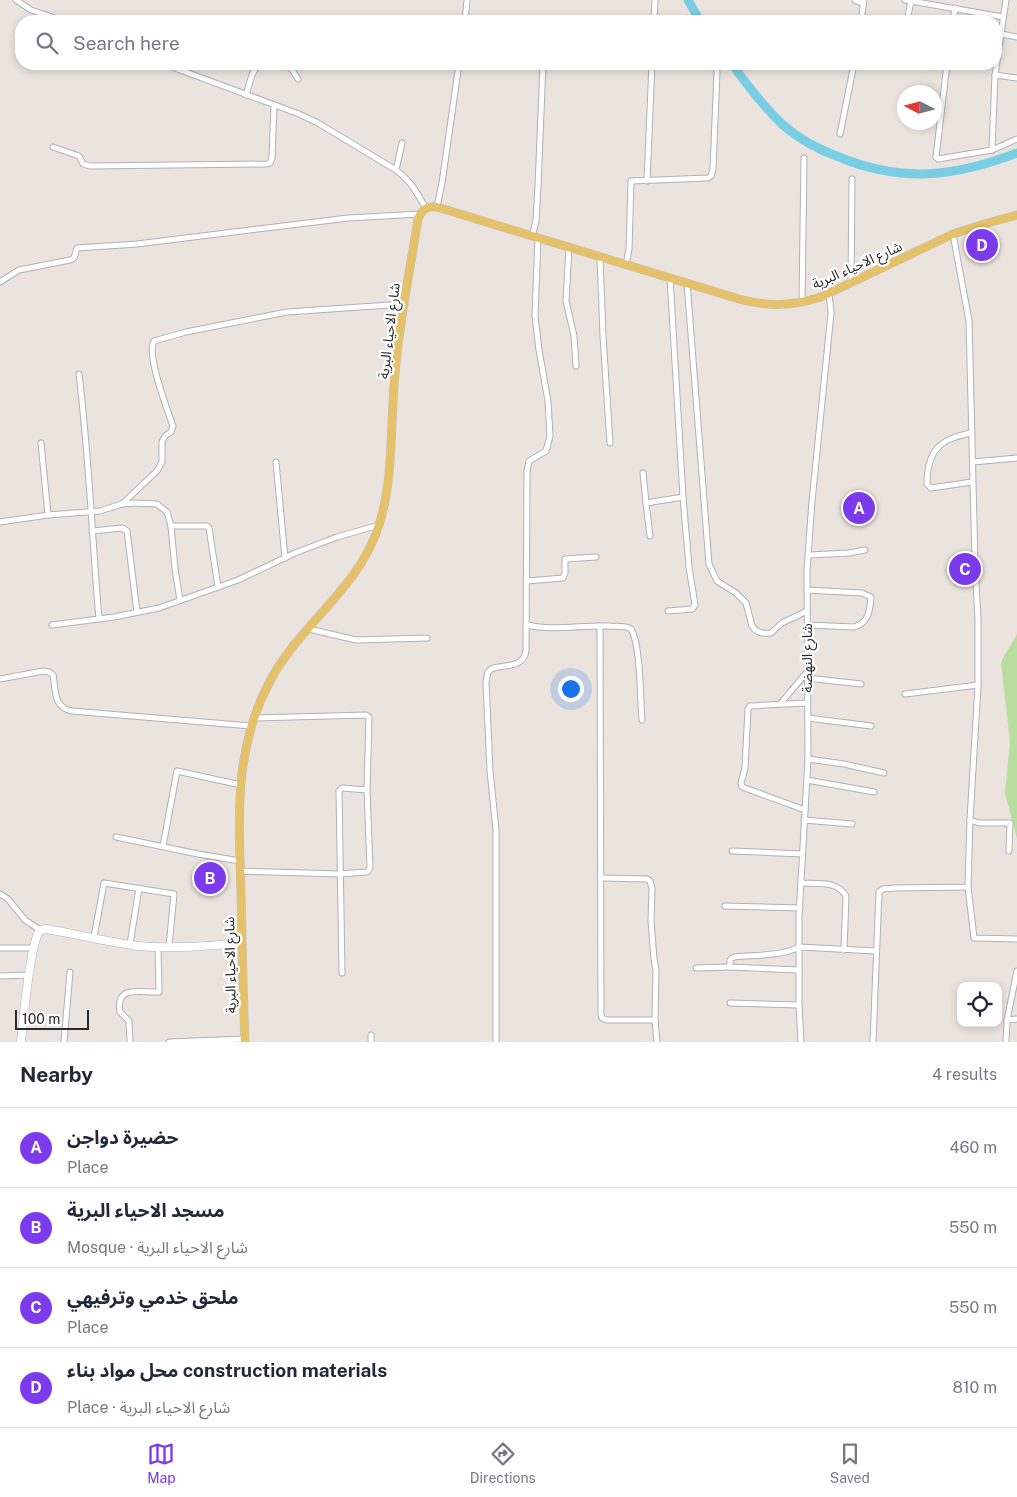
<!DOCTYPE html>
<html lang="en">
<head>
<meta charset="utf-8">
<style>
  :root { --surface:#fff; --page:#f6f6f7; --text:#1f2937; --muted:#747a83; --line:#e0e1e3; --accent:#7c3aed }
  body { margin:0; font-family:"Public Sans","Noto Sans Arabic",sans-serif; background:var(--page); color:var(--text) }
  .controls { position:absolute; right:15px; bottom:15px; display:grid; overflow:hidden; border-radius:10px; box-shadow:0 2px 8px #0003 }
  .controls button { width:45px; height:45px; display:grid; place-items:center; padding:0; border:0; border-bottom:1px solid var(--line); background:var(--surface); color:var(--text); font:25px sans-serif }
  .compass { position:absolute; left:897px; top:85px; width:45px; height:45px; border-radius:50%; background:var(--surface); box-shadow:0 2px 8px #0003; rotate:276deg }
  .scale { position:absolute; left:15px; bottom:12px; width:74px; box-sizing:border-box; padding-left:5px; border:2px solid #2a2a2a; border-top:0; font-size:14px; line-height:18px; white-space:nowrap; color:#2a2a2a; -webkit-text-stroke:4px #fff; paint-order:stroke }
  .you { position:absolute; left:570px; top:688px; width:18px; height:18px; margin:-12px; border:4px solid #fff; border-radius:50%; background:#1a73e8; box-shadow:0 0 0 8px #1a73e833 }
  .badge { display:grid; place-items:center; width:32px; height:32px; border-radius:50%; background:var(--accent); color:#fff; font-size:16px; font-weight:700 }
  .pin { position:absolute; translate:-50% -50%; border:2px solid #fff; box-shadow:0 1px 5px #0006 }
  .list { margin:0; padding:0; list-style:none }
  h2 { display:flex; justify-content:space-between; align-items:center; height:65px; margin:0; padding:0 20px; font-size:21px }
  h2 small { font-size:16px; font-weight:400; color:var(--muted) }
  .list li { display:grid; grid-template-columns:32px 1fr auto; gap:15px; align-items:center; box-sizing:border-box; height:80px; padding:0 20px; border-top:1px solid var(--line) }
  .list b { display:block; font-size:19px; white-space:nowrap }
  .list p { margin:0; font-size:16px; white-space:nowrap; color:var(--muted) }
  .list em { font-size:16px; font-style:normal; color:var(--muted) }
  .icon { flex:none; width:28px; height:28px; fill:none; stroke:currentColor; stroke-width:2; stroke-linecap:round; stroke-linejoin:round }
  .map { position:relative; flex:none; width:1017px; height:1042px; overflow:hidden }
  .search { position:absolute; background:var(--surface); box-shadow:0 2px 8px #0003; left:15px; right:15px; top:15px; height:55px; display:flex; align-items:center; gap:12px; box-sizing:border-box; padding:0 18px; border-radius:20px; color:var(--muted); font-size:19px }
  .sheet { height:385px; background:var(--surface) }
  nav { display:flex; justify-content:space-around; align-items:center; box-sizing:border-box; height:70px; border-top:1px solid var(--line); background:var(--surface); font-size:14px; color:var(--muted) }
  nav a { display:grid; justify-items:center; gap:2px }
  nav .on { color:var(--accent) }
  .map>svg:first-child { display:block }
  .green { fill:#b7dd9f }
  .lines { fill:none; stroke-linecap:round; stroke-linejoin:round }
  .river { stroke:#79cee4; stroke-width:9 }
  .minor-casing { stroke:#aeb1ba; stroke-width:7 }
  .secondary-casing { stroke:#aeb1ba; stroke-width:9 }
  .primary-casing { stroke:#c3c3c3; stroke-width:9 }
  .minor { stroke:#fff; stroke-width:5 }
  .secondary { stroke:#fff; stroke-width:8 }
  .primary { stroke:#e5c169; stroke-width:8 }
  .labels { text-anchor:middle; stroke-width:4.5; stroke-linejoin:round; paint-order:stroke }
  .street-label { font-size:14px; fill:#2a2a2a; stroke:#fff }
</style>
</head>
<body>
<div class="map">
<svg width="1017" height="1042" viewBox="0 0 1017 1042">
  <rect width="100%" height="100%" fill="#ebe4de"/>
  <polygon class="green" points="1017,634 1017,839 1005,793 1010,742 1001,662"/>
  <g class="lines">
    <g class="river">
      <polyline points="688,0 700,21"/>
      <path d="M732 64C747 85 764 107 783 125 799 139 820 150 839 157 902 183 955 177 1017 153"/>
    </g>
    <defs>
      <g id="minor">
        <polyline points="16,0 31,10 64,21"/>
        <polyline points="855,0 863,4"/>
        <polyline points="905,0 1003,17"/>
        <polyline points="465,21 467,0"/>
        <polyline points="654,21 655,0"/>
        <polyline points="861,21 864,0"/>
        <polyline points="907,21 911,1"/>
        <polyline points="953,21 955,8"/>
        <polyline points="1001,34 1017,37"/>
        <path d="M164 64 299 114 318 123 396 170C413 183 415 191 426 208"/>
        <polyline points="284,64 291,68 298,79"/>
        <polyline points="947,64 936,157 938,159 992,150 1017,139"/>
        <polyline points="995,75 1017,78"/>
        <polyline points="246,95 252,75 258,64"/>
        <polyline points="840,134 854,64"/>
        <polyline points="53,147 79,156 83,164 90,166 267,164 270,163 272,158 274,106"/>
        <polyline points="992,150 995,75 1006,0"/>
        <polyline points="396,170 402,143"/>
        <polyline points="647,181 652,64"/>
        <polyline points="437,207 442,183 459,64"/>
        <polyline points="532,236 536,221 538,186 543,64"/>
        <polyline points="569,247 566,301 574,336 576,366"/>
        <polyline points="600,257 603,336 610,443"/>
        <polyline points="626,265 629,249 631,181 708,178 711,176 713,169 717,72 715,64"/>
        <polyline points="0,282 19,270 70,260 74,258 77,248 137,244 348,218 420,214"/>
        <polyline points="851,282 852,179"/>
        <path d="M687 283 709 564 717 581 736 593 746 603 752 626C756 633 764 634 771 633L782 623 807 611"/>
        <polyline points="802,302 804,158"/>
        <path d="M79 374C89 456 92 537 99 619"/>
        <polyline points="41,443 48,515"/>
        <polyline points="276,462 285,558"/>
        <polyline points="973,462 1017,458"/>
        <polyline points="643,473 646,503 683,497"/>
        <path d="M972 482 931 488 927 484C927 451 940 438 972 433"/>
        <polyline points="646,503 650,536"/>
        <path d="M122 504 157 471 162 462V442L165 436 171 432 173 426C167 409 146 354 154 341L186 332 287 312 404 304"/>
        <polyline points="0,522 48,515 100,511 122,504 134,503 157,504 167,512 171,526 175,569 180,600"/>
        <polyline points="171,526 207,526 209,528 218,587"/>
        <polyline points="92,531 122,528 127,531 137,612"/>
        <polyline points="809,555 849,553 865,550"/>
        <polyline points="527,581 563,578 565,573 565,559 596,557"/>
        <path d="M807 590 862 593 871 597C870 610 869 623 854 627L808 625"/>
        <polyline points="668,611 692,609 695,605 689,567 683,497 670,278"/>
        <polyline points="52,625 114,617 159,608 238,580 295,553 337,537 379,525"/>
        <path d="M527 625C553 631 582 625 608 626 616 627 624 625 631 629 641 645 640 699 642 720"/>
        <polyline points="600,626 601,1014 602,1018 607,1020 655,1020"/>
        <polyline points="309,629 356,640 427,638"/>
        <polyline points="807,678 861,684"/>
        <path d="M0 679 43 671 49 672 53 675C56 691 53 707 72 711L251 726"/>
        <polyline points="905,694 978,685"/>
        <polyline points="780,704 807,672"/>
        <polyline points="808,718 871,726"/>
        <polyline points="808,759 844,764 884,773"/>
        <polyline points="807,780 874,792"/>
        <polyline points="805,810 742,787 741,783 745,768 748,709 750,706 807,703"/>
        <polyline points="804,820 852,824"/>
        <polyline points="970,820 979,823 1010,823 1009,851"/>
        <polyline points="116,837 198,854 240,861"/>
        <polyline points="163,846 177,771 241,785"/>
        <polyline points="732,851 802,854"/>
        <polyline points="240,871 340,874 367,872 370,868 367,790 369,717 366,715 255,718"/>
        <polyline points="602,878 647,879 650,881 652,888 651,921 654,959 656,970 655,1020 657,1042"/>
        <path d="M801 883C817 884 837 880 846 896L844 950"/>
        <polyline points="968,887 974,938 1017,939"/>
        <polyline points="0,894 8,899 25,920 40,930"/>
        <polyline points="725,906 800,908"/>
        <polyline points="94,937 104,883 174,894 169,947"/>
        <polyline points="130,944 139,888"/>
        <polyline points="0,948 34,948"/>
        <polyline points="696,968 730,967"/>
        <path d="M799 970 730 967V960L732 958 735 957C754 955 783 956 799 947L876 951"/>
        <polyline points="342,973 339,791 342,788 367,790"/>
        <polyline points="0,976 29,975"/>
        <polyline points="730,1003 799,1005"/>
        <polyline points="1007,1020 1017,1019"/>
        <polyline points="64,1042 70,972"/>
        <path d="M130 1042 129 1021 120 1012C115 984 141 993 159 992L158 947"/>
        <polyline points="169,1042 245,1039"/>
        <polyline points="371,1042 371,1035"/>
        <path d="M496 1042V830L490 771 486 682 488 672 491 669C504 664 523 669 526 651L527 471 529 461 546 451 550 436 548 401 539 350 535 316 538 238"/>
        <polyline points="801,1042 799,1005 799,916 808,759 807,571 812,501 831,313 829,293"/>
        <polyline points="873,1042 879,892 883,889 895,888 968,887 970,820 978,685 978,620 975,563 969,321 953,234"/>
        <polyline points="1006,1042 1007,1020 1017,971"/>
      </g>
      <path id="secondary" d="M21 1042C23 1022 30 943 40 930L46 929C76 934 107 942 138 946 173 949 207 946 242 943"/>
      <path id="primary" d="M245 1042C243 993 242 943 241 894 239 819 233 750 270 681 300 624 359 589 379 525 394 478 390 424 395 374 399 322 410 271 418 219 422 209 427 206 437 207L739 299C768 307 792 306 821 297L953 234 984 224 1017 215"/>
    </defs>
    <use href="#minor" class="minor-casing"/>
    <use href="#secondary" class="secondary-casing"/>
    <use href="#primary" class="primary-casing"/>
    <use href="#minor" class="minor"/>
    <use href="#secondary" class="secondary"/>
    <use href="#primary" class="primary"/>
  </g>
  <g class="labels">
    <g class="street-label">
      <text transform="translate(857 265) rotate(-24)" y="5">شارع الاحياء البرية</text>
      <text transform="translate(389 331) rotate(-83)" y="5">شارع الاحياء البرية</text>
      <text transform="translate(807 658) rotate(-90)" y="5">شارع النهضة</text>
      <text transform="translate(230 965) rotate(-91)" y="5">شارع الاحياء البرية</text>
    </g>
  </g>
</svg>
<div class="controls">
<button><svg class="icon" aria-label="locate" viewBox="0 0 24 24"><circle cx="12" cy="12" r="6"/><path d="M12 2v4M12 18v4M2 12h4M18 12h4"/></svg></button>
</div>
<svg class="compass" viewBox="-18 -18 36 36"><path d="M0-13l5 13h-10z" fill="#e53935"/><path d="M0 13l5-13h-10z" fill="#747a83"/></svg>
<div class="scale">100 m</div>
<div class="you"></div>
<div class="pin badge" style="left:859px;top:508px">A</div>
<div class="pin badge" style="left:210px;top:878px">B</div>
<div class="pin badge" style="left:965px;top:569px">C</div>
<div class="pin badge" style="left:982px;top:245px">D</div>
<div class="search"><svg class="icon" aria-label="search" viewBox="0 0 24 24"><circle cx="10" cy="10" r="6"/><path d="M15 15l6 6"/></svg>Search here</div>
</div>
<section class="sheet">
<h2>Nearby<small>4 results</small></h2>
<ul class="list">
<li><span class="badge">A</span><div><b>حضيرة دواجن</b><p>Place</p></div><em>460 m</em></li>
<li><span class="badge">B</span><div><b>مسجد الاحياء البرية</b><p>Mosque · شارع الاحياء البرية</p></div><em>550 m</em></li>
<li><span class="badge">C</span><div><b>ملحق خدمي وترفيهي</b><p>Place</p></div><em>550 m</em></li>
<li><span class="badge">D</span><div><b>محل مواد بناء construction materials</b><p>Place · شارع الاحياء البرية</p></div><em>810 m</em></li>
</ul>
</section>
<nav>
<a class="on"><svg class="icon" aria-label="map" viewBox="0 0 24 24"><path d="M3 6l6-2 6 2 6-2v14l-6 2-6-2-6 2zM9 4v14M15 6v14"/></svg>Map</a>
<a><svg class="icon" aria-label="directions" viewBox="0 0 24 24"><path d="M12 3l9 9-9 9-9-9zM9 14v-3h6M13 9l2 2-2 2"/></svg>Directions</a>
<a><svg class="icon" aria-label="saved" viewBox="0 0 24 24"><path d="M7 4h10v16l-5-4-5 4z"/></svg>Saved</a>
</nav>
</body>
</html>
